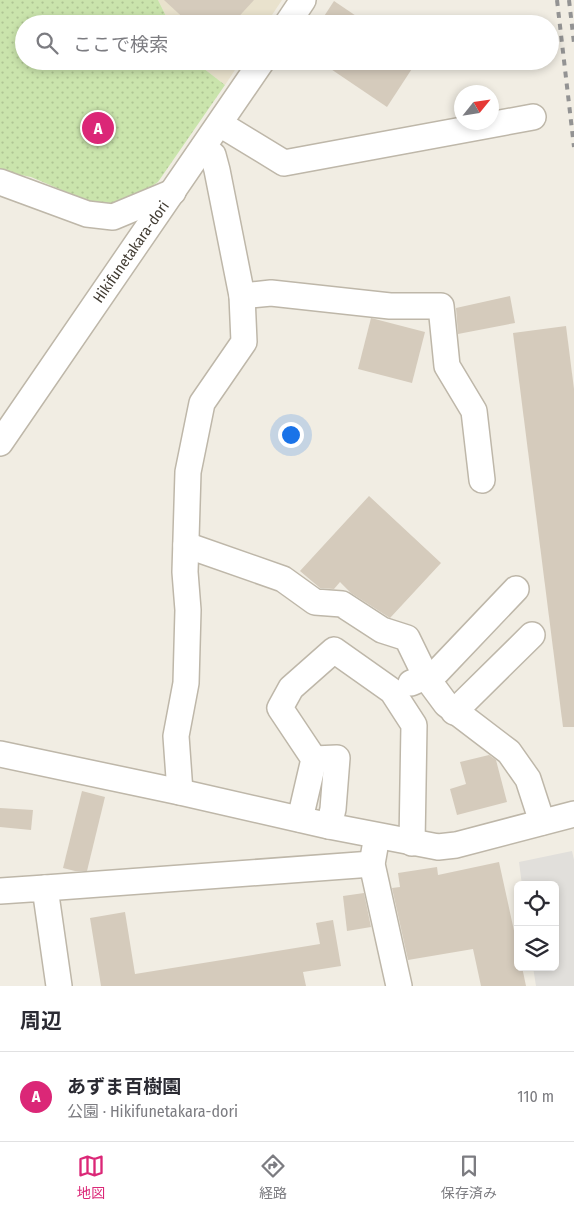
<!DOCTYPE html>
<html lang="ja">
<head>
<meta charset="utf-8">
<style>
  :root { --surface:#fff; --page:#f7f7f7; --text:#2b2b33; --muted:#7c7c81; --line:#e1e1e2; --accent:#db2777 }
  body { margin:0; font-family:"Fira Sans Condensed","Noto Sans JP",sans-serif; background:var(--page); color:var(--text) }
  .controls { position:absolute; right:15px; bottom:15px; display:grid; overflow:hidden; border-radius:8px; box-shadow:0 2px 8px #0003 }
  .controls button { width:45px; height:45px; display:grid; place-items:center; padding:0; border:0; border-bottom:1px solid var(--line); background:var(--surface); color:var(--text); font:25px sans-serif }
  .compass { position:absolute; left:454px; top:85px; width:45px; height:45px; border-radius:50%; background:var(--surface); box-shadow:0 2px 8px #0003; rotate:60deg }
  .you { position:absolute; left:290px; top:434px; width:18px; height:18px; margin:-12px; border:4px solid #fff; border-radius:50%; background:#1a73e8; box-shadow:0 0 0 8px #1a73e833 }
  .badge { display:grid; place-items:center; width:32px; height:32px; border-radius:50%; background:var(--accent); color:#fff; font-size:16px; font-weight:700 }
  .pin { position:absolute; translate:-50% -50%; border:2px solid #fff; box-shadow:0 1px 5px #0006 }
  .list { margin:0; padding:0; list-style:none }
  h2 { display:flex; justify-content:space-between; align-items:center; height:65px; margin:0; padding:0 20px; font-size:21px }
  h2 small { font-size:16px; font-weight:400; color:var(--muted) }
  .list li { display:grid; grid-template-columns:32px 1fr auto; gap:15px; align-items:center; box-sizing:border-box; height:90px; padding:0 20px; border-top:1px solid var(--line) }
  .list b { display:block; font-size:19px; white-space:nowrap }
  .list p { margin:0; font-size:16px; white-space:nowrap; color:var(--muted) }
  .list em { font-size:16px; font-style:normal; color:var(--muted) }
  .icon { flex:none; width:28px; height:28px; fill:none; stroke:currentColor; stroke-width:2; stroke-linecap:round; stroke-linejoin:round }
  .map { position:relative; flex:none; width:574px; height:986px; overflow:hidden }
  .search { position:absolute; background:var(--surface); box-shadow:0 2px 8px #0003; left:15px; right:15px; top:15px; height:55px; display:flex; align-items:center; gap:12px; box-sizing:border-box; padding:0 18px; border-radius:28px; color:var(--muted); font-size:19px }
  .sheet { height:155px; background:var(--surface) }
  nav { display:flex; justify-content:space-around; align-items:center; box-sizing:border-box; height:70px; border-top:1px solid var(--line); background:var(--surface); font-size:14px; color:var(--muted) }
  nav a { display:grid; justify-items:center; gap:2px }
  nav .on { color:var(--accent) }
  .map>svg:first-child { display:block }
  .education { fill:#e9e2cd }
  .park { fill:url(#park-dots) }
  .parking { fill:#e1dfdb }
  .building { fill:#d5cbbc }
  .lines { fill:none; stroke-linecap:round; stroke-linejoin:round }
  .minor-casing { stroke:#beb7a9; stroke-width:28 }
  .minor { stroke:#fff; stroke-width:25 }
  .rail { stroke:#939393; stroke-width:4; stroke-dasharray:6 6; stroke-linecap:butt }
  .labels { text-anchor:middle; stroke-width:4; stroke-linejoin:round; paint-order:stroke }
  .street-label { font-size:15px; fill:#423c33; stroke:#fff }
</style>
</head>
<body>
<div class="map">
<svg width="574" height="986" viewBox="0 0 574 986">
  <defs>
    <pattern id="park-dots" width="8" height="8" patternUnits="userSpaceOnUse" patternTransform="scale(1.25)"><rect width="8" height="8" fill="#cae4ac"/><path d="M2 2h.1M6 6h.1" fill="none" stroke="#afc494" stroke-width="1.8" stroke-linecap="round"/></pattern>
  </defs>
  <rect width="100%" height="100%" fill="#f1ede3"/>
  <g class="education">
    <polygon points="158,0 282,0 266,24 170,24"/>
    <polygon points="194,61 241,61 225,85"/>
  </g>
  <polygon class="park" points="0,0 158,0 170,24 24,24 24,61 194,61 225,85 158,182 131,201 118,204 97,203 85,200 31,177 0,171"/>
  <polygon class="parking" points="572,851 574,860 574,986 536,986 533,967 555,967 555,885 522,885 519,862"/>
  <g class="building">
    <polygon points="164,0 254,0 232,24 190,24"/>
    <polygon points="334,1 368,24 319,24"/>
    <polygon points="319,61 417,61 387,107"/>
    <polygon points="510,296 515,323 458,334 456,308"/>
    <polygon points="371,318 425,332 412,383 358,369"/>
    <polygon points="566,326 574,389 574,727 563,727 513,333"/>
    <polygon points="369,496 441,563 390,618 351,593 340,582 334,589 320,588 300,571"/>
    <polygon points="489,755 496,760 507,802 457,815 450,789 466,784 460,762"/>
    <polygon points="82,791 105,797 87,871 75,871 63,868"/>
    <polygon points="0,808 33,810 31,830 0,827"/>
    <polygon points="499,862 518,949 518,967 522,967 526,986 481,986 473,949 408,960 392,888 400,887 398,873 437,867 438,875"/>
    <polygon points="364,893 371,927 347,931 343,896"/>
    <polygon points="125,912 135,974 320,944 316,923 333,920 341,966 303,972 306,986 101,986 90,918"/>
  </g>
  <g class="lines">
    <defs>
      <g id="minor">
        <polyline points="287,24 303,0"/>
        <polyline points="220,124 284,163 533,117"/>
        <polyline points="0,182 87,214 113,217 173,192"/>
        <polyline points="242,296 271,293 390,306 441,306 447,366 474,411 482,480"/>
        <polyline points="0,443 262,61"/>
        <polyline points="186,545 283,579 315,602 342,604 382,630 407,638 426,677 446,704 509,752 528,779 542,822"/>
        <polyline points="411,683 437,672 516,589"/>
        <polyline points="454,712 532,635"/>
        <polyline points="0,754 180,792 329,826 438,847 456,845 574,814"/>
        <polyline points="314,759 337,758 333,809 329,826"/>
        <polyline points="180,792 176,736 186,683 188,610 185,572 188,472 202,403 244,342 242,296 217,170 213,155 203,148"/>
        <polyline points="300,819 314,759 280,708 291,688 334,650 392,691 414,725 412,843"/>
        <polyline points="375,847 372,864 399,986"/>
        <polyline points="45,888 372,864"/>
        <polyline points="0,891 45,888 59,986"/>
      </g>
    </defs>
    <use href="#minor" class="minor-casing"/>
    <use href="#minor" class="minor"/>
    <g class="rail">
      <polyline points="557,0 574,147"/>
      <polyline points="569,0 574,43"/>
    </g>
  </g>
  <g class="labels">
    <g class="street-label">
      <text transform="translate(131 252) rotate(-55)" y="5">Hikifunetakara-dori</text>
    </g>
  </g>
</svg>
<div class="controls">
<button><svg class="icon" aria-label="locate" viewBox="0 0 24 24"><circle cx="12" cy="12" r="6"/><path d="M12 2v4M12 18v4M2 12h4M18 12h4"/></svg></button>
<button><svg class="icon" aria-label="layers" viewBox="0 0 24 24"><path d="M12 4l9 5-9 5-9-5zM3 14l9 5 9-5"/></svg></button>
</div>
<svg class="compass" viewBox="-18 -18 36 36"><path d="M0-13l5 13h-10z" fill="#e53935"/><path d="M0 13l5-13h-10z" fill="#7c7c81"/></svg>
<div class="you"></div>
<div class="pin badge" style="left:98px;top:128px">A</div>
<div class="search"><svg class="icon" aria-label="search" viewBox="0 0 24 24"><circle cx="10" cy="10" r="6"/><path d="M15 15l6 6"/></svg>ここで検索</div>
</div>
<section class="sheet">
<h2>周辺<small></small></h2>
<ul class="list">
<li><span class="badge">A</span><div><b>あずま百樹園</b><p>公園 · Hikifunetakara-dori</p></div><em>110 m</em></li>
</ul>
</section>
<nav>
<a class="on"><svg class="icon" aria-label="map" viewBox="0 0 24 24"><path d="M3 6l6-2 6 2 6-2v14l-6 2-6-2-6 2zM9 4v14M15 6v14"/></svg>地図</a>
<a><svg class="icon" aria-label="directions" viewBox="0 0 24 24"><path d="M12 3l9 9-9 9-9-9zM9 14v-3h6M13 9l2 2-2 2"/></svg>経路</a>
<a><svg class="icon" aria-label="saved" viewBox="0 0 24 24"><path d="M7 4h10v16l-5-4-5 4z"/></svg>保存済み</a>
</nav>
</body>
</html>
